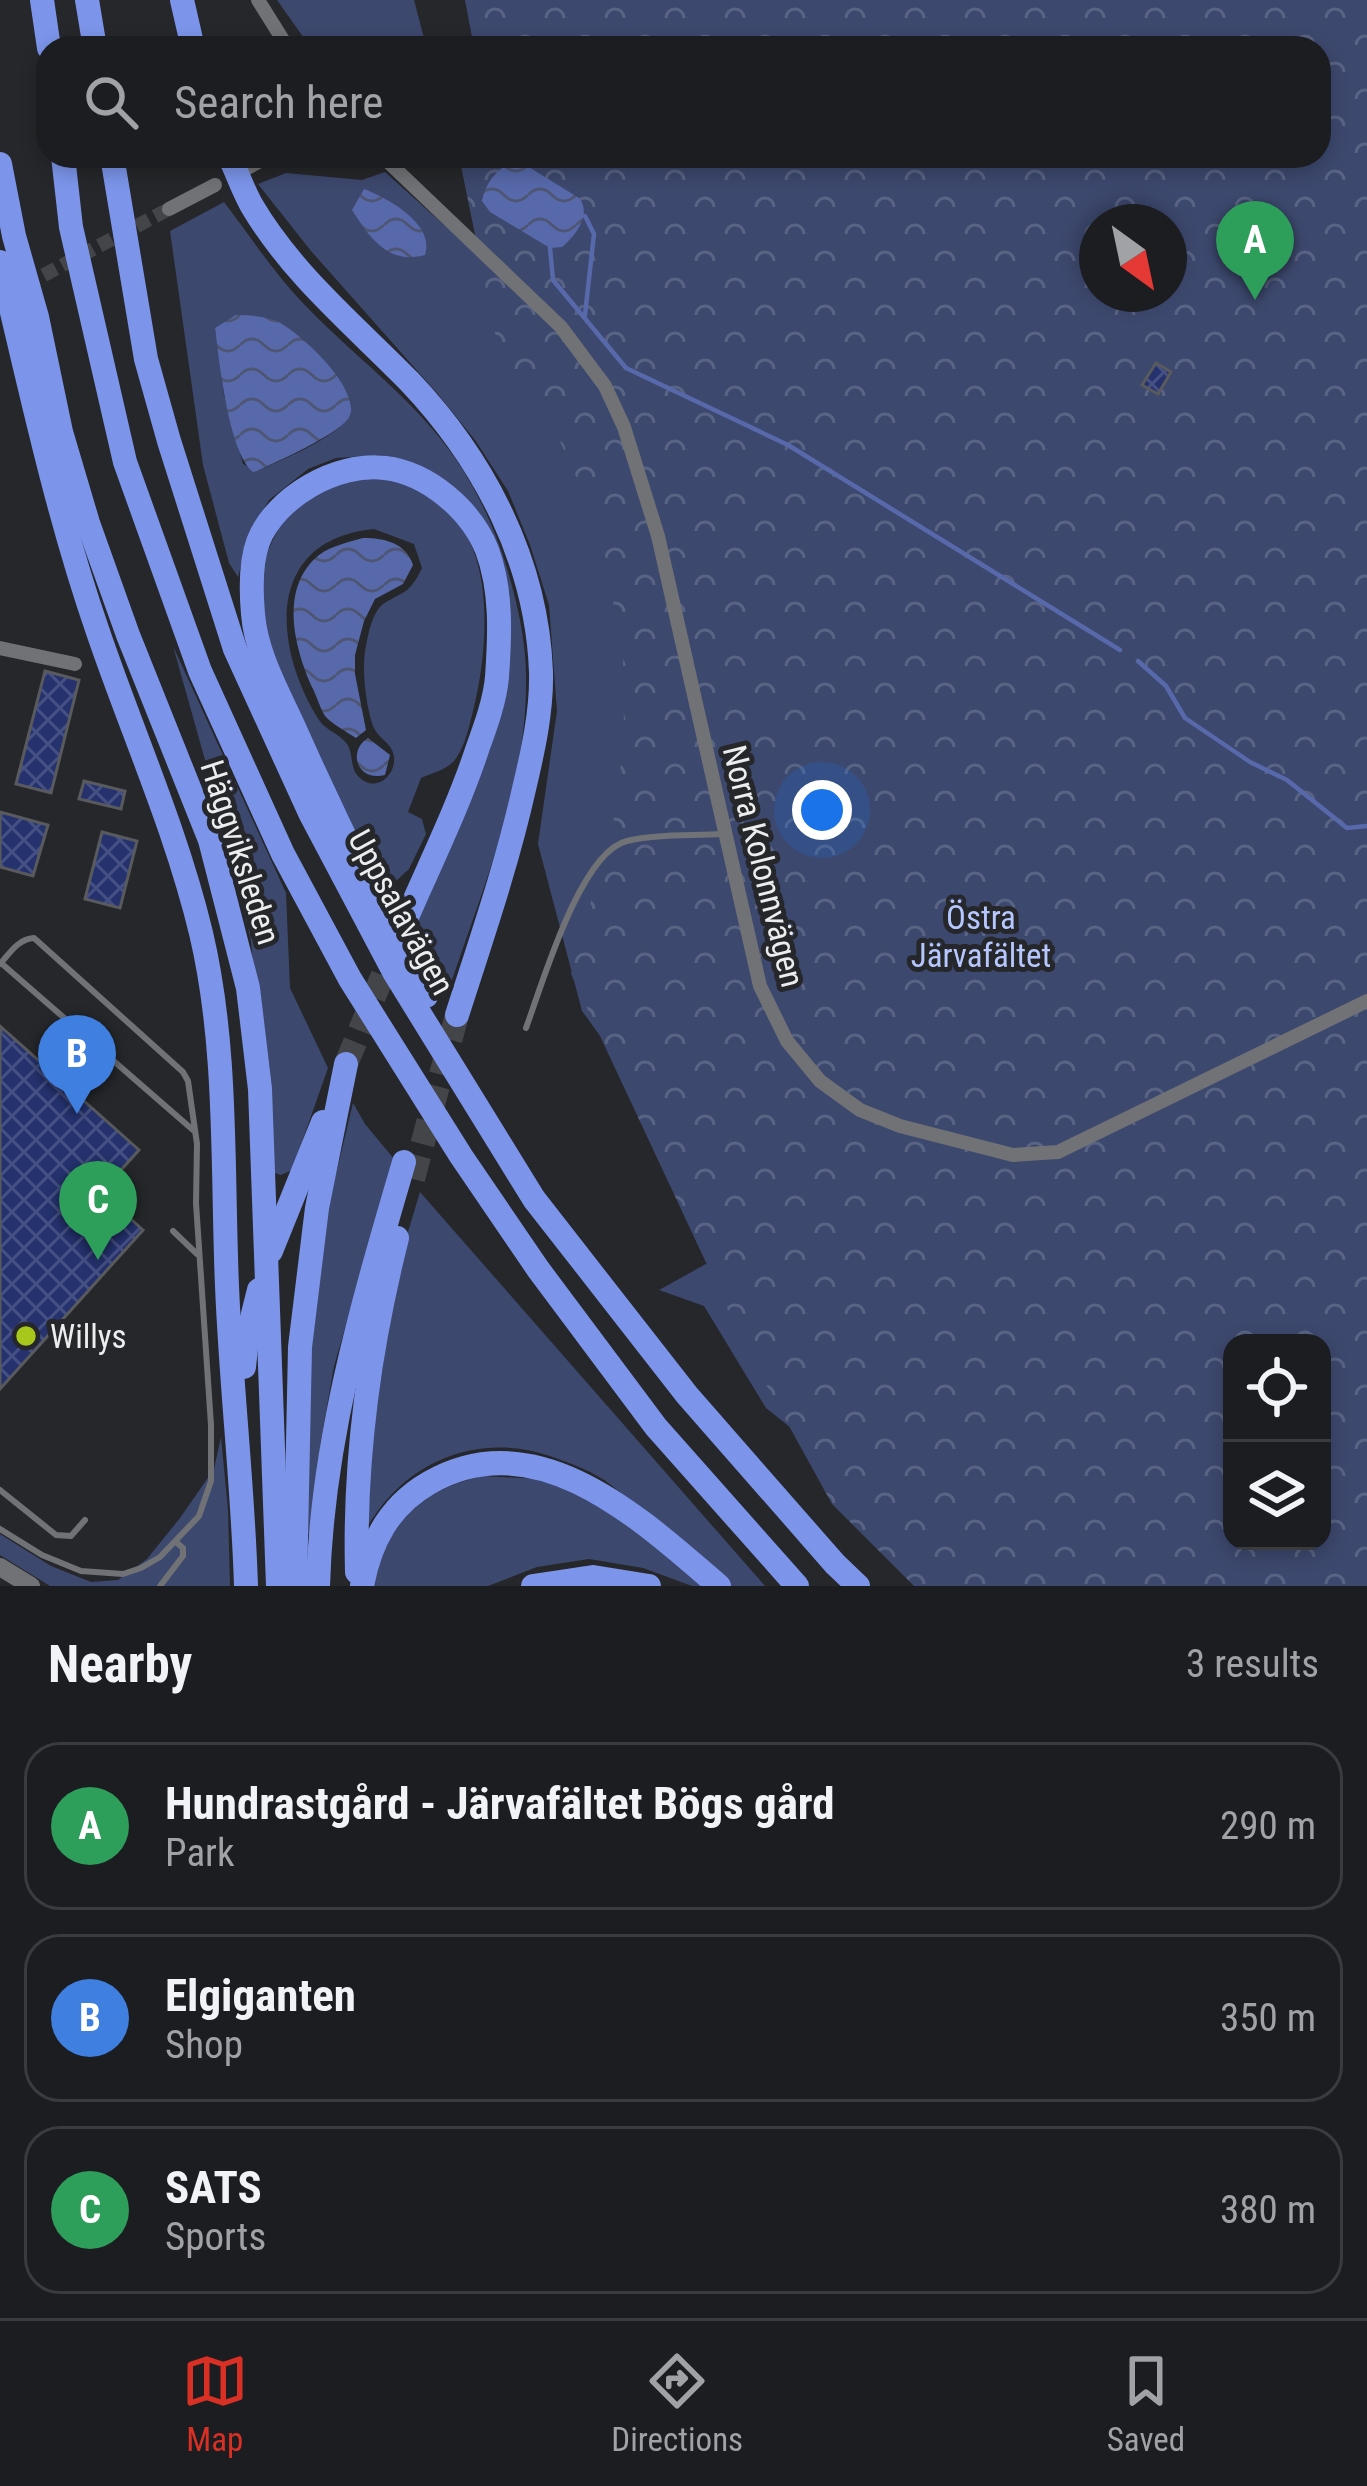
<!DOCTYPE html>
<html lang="en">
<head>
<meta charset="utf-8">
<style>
  :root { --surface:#1c1d20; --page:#292a2d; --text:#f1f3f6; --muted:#a0a2a5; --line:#3a3b3e; --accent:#d93025 }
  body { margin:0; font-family:"Roboto Condensed",sans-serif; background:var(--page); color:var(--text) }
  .controls { position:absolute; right:36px; bottom:36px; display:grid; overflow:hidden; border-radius:24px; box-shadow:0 6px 18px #0003 }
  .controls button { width:108px; height:108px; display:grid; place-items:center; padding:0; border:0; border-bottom:3px solid var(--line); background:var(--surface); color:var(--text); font:60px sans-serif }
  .compass { position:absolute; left:1079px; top:204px; width:108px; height:108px; border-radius:50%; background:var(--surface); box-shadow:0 6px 18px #0003; rotate:147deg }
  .you { position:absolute; left:822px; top:810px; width:42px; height:42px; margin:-30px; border:9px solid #fff; border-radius:50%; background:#1a73e8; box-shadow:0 0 0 18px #1a73e833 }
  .badge { display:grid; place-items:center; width:78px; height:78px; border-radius:50%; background:var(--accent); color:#fff; font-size:39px; font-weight:700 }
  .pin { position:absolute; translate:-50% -99px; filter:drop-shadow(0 3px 6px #0008) }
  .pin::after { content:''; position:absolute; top:63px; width:42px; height:36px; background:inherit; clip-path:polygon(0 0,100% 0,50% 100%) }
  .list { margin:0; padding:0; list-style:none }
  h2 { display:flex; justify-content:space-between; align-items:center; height:156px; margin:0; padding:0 48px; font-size:51px }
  h2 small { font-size:39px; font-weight:400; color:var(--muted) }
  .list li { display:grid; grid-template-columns:78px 1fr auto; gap:36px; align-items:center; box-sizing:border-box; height:168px; margin:0 24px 24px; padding:0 24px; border:3px solid var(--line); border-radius:36px }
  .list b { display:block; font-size:45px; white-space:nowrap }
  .list p { margin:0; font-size:39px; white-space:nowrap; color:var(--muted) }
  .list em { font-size:39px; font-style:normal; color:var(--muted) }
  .icon { flex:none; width:66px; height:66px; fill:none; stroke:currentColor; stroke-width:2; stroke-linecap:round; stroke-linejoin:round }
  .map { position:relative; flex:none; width:1367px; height:1586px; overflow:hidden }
  .search { position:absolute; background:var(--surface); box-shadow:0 6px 18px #0003; left:36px; right:36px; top:36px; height:132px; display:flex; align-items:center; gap:30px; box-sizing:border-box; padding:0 42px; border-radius:36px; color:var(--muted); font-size:45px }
  .sheet { height:732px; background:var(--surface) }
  nav { display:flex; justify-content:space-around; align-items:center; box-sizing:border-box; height:168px; border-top:3px solid var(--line); background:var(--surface); font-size:33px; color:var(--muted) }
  nav a { display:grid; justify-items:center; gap:6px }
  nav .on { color:var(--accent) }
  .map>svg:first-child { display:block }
  .grass { fill:#3d486e; fill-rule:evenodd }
  .park { fill:url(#park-crowns); fill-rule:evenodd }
  .water { fill:url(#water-waves) }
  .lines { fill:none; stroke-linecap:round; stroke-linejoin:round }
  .stream { stroke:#5769aa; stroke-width:4.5 }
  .building { fill:url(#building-cross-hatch); stroke:#595a5d; stroke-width:3 }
  .street-tunnel { stroke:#444548; stroke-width:14; stroke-dasharray:14 7; stroke-linecap:butt }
  .highway-tunnel { stroke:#444548; stroke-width:24; stroke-dasharray:24 12; stroke-linecap:butt }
  .lane { stroke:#707275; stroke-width:6 }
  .street { stroke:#707275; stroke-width:14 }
  .secondary { stroke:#707275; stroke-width:18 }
  .highway { stroke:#7c95ea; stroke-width:24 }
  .poi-dot { fill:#a8c71c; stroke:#26272a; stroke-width:4.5 }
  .labels { text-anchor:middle; stroke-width:10; stroke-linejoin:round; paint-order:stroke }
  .street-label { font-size:33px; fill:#ecedef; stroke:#26272a }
  .park-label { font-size:33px; fill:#b5c7fe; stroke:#26272a }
  .poi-label { font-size:33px; fill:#ecedef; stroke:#26272a; text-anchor:start }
</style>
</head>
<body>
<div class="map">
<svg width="1367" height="1586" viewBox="0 0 1367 1586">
  <defs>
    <pattern id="park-crowns" width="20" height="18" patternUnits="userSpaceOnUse" patternTransform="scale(3)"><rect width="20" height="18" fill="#3d486e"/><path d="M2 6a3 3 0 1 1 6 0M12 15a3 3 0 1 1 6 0" fill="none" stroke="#596383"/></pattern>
    <pattern id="water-waves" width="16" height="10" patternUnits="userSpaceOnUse" patternTransform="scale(3)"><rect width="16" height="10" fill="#5769aa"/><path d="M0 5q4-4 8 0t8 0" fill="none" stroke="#4e5674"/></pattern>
    <pattern id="building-cross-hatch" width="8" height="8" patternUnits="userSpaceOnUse" patternTransform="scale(3)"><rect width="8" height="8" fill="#25326e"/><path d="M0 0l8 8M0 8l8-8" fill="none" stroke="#455083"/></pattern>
  </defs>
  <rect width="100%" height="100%" fill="#26272a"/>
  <g class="grass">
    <polygon points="277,0 414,0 425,42 422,45 395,39 365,48 311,48"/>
    <polygon points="385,172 512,286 1230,1284 989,1586 766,1408 704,1306 659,1290 740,1245 676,1140 582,1011 538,844 557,711 549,605 530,545 508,491 475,440 437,393 311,251 258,184 286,173 362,180"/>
    <path d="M224 202C246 231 267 262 291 290 335 340 391 380 434 431 468 470 492 519 507 568 518 606 527 644 526 685 526 788 482 889 450 986L443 998 411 943 415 935 413 933 465 808 506 681 480 517 458 490 421 468 381 455 336 458 308 469 269 500 249 535 238 577 229 563 203 465 170 231ZM276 321C296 334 369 392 347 420 330 440 282 460 257 471L243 464 224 395 215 329Z"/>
    <path d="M352 479C363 479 377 477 389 479 410 482 437 499 452 515 497 562 487 661 471 719 468 732 463 750 454 761 446 770 432 773 421 778L408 812 422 819 426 834 409 869 385 891 367 864 269 647 261 600 264 559 285 514 307 495ZM374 529 414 544 422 568C418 576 414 584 407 590 397 598 383 600 377 611 371 620 368 635 366 646 361 666 366 709 374 728 379 739 393 744 394 757 396 777 374 793 359 777 349 767 354 754 347 744 339 733 326 731 319 720 273 647 264 540 374 529Z"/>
    <polygon points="173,646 286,893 290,988 328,1068 292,1170 281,1175 275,1173 270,1166 251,941 225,831"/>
    <polygon points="353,1103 365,1124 394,1159 334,1366 321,1440 309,1534 302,1534 311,1327 318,1249"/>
    <path d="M420 1192 765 1586H720C684 1553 649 1515 611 1485 595 1472 572 1464 553 1457 496 1436 433 1450 391 1495 380 1506 372 1520 363 1532L366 1477 399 1262Z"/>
    <polygon points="221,1437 228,1510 230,1586 50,1586 0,1555 0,1534 51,1566 91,1582 118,1580 147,1559 180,1518 214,1469"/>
    <path d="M483 1476 541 1479 614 1512 705 1586H692L643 1568 589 1559 537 1567 488 1586H372C384 1526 424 1488 483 1476Z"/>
  </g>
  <path class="park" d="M465 0H1367V1586H914L832 1504 746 1348 571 974 616 811 624 732 623 660 601 531 554 428 502 367 459 156H1319V48H437L435 40 472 37ZM1097 222H1169V294H1097ZM1232 1343H1322V1541H1232Z"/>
  <g class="water">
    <path d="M519 161 579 198C592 214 576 235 562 247L550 248 490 212 482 201C485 182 500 164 519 161Z"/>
    <path d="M364 189C389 199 435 224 425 255 388 265 370 238 352 210Z"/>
    <path d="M236 315C248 315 262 316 274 320 296 328 367 393 348 419 335 436 278 461 257 471L253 472C229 453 219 361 215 328Z"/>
    <path d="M363 538C385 538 406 543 413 565L403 584 375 599 364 621 355 655V674L366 730 356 738C347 732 332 724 325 716 320 708 317 697 313 689 295 650 278 588 319 555 331 546 349 542 363 538Z"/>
    <path d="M368 738 390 755 385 775C357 782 347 751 368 738Z"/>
  </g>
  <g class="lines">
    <g class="stream">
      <polyline points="585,216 594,234 585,315"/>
      <polyline points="550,248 553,280 626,368 788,445 1120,650"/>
      <polyline points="1138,661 1166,686 1185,718 1250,762 1287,780 1347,828 1367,826"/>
    </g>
  </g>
  <g class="building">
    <polygon points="1156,363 1171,372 1158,394 1142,385"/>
    <polygon points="45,671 79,680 51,793 16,784"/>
    <polygon points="84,781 125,791 121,809 79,799"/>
    <polygon points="0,812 48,825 33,876 0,867"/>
    <polygon points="102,832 137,841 120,908 85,899"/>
    <polygon points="0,1026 139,1150 101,1192 143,1230 0,1389"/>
  </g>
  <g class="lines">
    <polyline class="street-tunnel" points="25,285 169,209"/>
    <g class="highway-tunnel">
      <polyline points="346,1064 394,948"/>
      <polyline points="413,1179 457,1015"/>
    </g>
    <g class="lane">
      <polyline points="1,963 193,1130"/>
      <path d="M0 964C10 953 18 939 34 938L183 1072 188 1081 197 1144 196 1203 211 1425V1481L199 1516 160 1557 141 1568 123 1574 81 1571 42 1555 0 1529"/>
      <path d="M526 1028C542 985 580 852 627 841 655 834 693 836 722 834"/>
      <polyline points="173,1231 197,1254"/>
      <polyline points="0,1490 56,1535 71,1536 85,1520"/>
      <polyline points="160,1586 183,1556 183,1548 176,1542"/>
    </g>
    <g class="street">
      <polyline points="258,0 288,48"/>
      <polyline points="382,156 561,327 605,386 624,427 658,536 760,986 787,1041 820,1081 860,1110 900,1126 1013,1155 1058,1152 1367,1001"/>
      <polyline points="249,167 269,156"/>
      <polyline points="169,209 215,185"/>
      <polyline points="0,648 75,664"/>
    </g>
    <polyline class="secondary" points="0,1567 31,1586"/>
    <g class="highway">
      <polyline points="42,0 49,48"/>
      <polyline points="87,0 95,48"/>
      <polyline points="182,0 193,48"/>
      <polyline points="63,156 71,227 125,462 200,671 283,854 350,979 461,1156 538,1269 656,1427 797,1586"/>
      <polyline points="112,156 146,359 169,441 235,649 311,815 394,972 534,1199 687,1395 835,1564 858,1586"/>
      <path d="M229 156C237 172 243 190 252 206 292 274 354 325 409 381 484 460 537 561 541 672 542 711 533 751 524 789 507 865 481 940 457 1015"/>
      <polyline points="0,164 14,236 37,317 61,432 88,523 128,635 210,840 248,988 260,1089 278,1586"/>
      <path d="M0 262C30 386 56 511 98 632 132 732 176 829 201 933 228 1047 222 1169 227 1286 231 1386 243 1486 246 1586"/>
      <path d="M404 924C429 866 458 808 478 747 486 725 495 700 497 677 500 635 502 590 487 550 471 510 428 473 385 468 337 462 275 497 258 542 250 564 251 591 253 614 256 653 277 690 293 725 334 817 378 907 426 996"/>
      <polyline points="271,1251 323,1122"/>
      <polyline points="244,1367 247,1338 259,1290"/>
      <path d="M357 1572C354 1461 370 1345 397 1238"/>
      <polyline points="295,1586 300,1347 317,1208 346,1064"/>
      <path d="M318 1586C322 1439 363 1302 404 1162"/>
      <path d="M362 1586C370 1542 389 1506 429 1483 537 1420 642 1520 719 1586"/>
      <polyline points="533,1586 593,1577 649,1586"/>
    </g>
  </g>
  <circle class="poi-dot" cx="26" cy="1336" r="12"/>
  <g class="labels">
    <g class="street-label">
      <text transform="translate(241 852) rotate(72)" y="12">Häggviksleden</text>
      <text transform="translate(764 866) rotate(76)" y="12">Norra Kolonnvägen</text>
      <text transform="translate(402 912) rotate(61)" y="12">Uppsalavägen</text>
    </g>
    <g class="park-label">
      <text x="981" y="929">Östra<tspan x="981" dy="38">Järvafältet</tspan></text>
    </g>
    <g class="poi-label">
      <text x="50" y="1348">Willys</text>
    </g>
  </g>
</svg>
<div class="controls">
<button><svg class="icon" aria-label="locate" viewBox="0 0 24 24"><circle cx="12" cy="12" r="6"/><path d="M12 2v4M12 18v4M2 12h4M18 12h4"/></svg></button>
<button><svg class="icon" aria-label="layers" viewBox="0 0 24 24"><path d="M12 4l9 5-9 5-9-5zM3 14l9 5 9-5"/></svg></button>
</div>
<svg class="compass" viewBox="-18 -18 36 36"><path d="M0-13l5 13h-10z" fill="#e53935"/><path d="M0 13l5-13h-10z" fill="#a0a2a5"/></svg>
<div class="you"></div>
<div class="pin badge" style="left:1255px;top:300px;background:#2e9e5b">A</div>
<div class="pin badge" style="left:77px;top:1114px;background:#3f7fe0">B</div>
<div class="pin badge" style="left:98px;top:1260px;background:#2e9e5b">C</div>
<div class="search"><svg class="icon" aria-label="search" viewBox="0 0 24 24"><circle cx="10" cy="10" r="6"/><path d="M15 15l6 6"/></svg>Search here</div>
</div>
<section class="sheet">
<h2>Nearby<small>3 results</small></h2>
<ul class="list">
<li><span class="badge" style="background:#2e9e5b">A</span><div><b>Hundrastgård - Järvafältet Bögs gård</b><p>Park</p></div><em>290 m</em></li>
<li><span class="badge" style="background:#3f7fe0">B</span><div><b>Elgiganten</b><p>Shop</p></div><em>350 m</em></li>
<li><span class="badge" style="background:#2e9e5b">C</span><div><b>SATS</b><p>Sports</p></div><em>380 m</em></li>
</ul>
</section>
<nav>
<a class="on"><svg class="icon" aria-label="map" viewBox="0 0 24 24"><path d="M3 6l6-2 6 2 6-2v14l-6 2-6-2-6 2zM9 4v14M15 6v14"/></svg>Map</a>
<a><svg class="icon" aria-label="directions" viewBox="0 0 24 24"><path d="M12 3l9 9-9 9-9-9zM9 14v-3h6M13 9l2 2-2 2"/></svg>Directions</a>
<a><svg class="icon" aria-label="saved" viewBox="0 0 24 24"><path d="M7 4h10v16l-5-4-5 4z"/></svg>Saved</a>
</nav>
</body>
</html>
